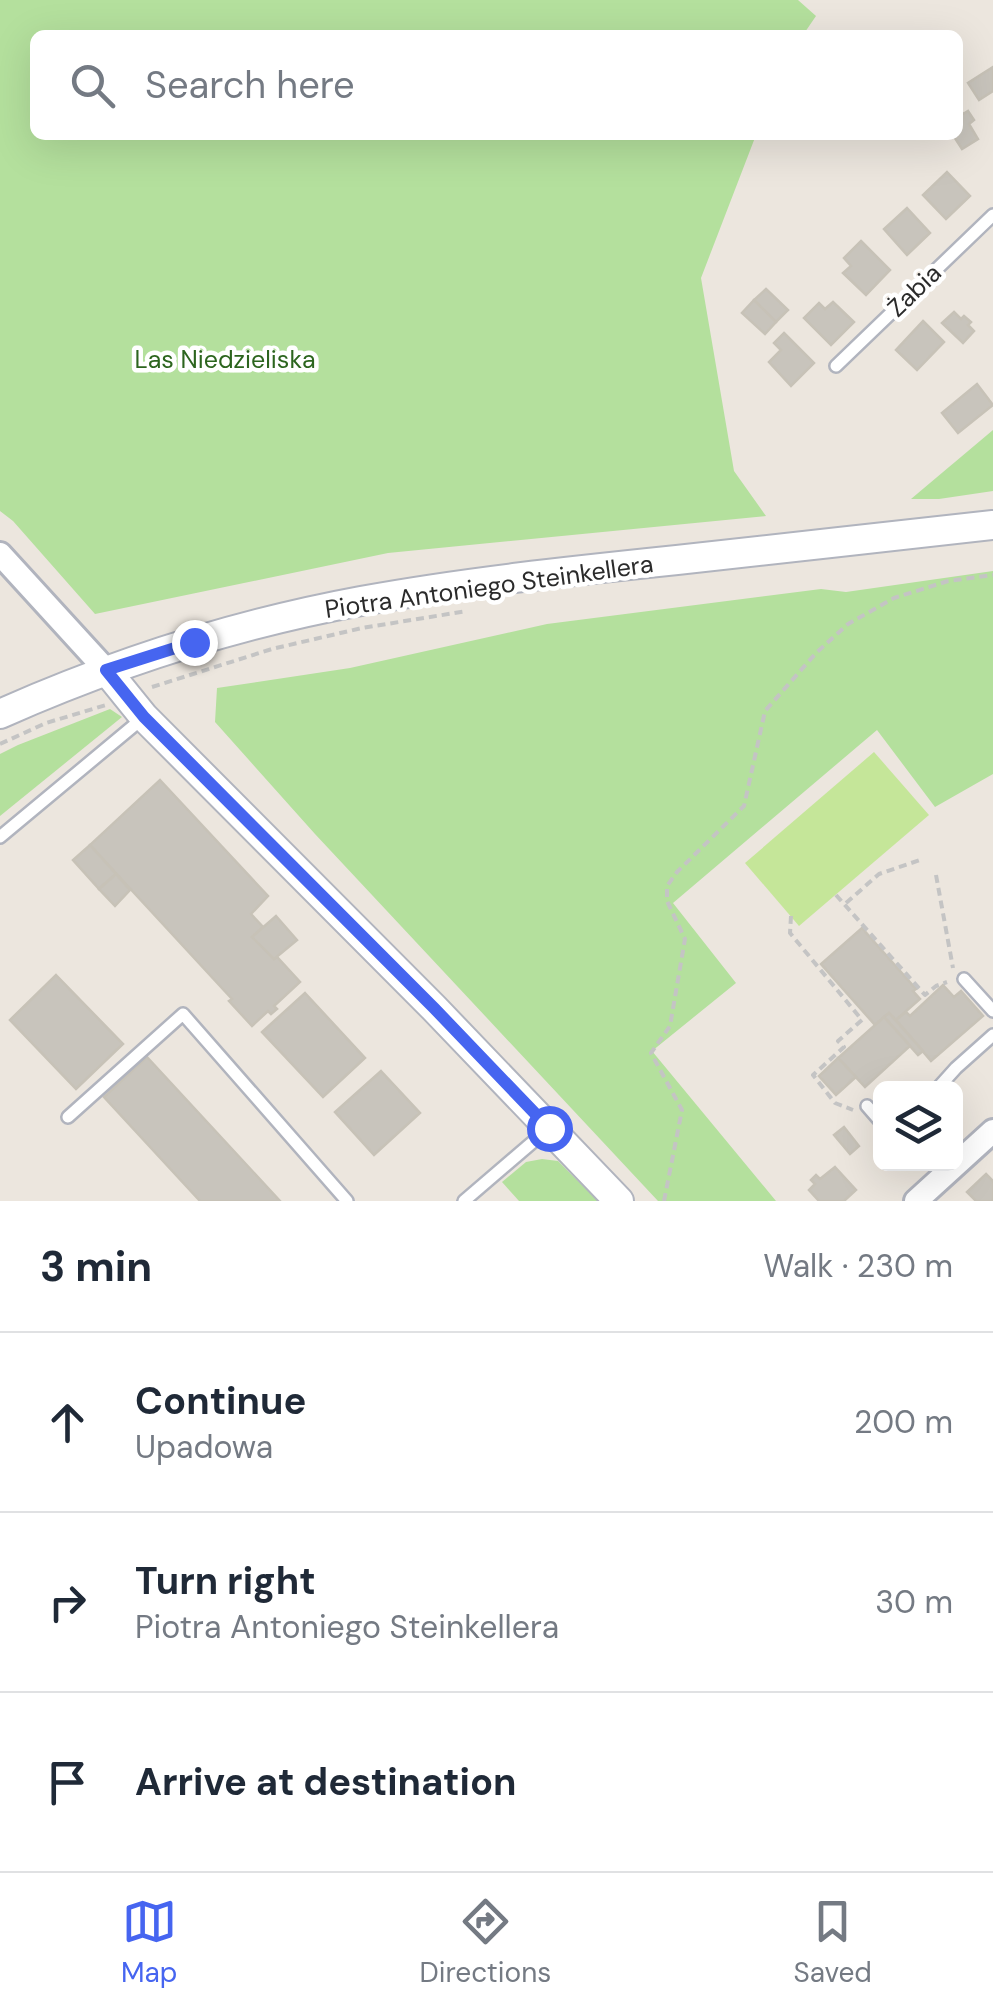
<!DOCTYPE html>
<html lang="en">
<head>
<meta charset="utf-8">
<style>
  :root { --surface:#fff; --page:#f2f2f3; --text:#1f2937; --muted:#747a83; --line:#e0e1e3; --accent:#4665f0 }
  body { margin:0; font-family:"DM Sans",sans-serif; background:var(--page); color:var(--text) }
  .controls { position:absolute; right:30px; bottom:30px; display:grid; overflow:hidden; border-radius:15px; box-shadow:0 10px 40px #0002 }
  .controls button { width:90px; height:90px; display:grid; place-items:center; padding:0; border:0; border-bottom:2px solid var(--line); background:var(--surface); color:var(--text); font:50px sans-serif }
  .stop { position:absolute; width:30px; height:30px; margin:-22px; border:8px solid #4665f0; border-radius:50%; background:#fff }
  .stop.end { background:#4665f0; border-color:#fff; box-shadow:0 2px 10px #0008 }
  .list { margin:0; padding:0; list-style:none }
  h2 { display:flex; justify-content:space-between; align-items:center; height:130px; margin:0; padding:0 40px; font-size:42px }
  h2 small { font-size:32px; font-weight:400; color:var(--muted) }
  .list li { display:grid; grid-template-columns:65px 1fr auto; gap:30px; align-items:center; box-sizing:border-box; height:180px; padding:0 40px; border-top:2px solid var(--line) }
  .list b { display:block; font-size:38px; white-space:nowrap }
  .list p { margin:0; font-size:32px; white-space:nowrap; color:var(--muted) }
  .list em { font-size:32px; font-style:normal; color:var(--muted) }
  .icon { flex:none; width:55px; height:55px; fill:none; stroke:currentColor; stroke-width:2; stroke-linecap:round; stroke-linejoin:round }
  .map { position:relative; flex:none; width:993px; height:1201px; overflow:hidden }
  .search { position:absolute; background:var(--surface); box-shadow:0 10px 40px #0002; left:30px; right:30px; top:30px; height:110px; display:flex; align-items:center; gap:25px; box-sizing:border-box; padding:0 35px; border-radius:15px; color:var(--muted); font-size:38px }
  .sheet { height:670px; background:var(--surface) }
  nav { display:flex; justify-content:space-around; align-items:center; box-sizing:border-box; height:140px; border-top:2px solid var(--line); background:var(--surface); font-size:28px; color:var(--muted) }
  nav a { display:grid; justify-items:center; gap:5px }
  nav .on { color:var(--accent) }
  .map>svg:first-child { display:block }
  .green { fill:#b4e09d }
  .pitch { fill:#c5e699 }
  .building { fill:#c8c4bc; stroke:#c7c2b7; stroke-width:2.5 }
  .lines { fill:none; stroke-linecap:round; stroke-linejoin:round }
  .service-casing { stroke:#b1b4be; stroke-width:16 }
  .minor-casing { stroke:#b1b4be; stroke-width:28 }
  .tertiary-casing { stroke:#b1b4be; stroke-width:32 }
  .path { stroke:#c4c4c4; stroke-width:4; stroke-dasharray:8 5; stroke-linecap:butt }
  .service { stroke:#fff; stroke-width:11 }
  .minor { stroke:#fff; stroke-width:22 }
  .tertiary { stroke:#fff; stroke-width:28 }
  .route { stroke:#4665f0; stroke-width:12 }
  .labels { text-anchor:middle; stroke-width:9; stroke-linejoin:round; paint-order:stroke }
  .street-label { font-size:25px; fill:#2b2b2b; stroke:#fff }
  .park-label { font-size:25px; fill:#2c651e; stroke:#fff }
</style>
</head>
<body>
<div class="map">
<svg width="993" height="1201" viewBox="0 0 993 1201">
  <rect width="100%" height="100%" fill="#ece6de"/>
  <g class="green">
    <polygon points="0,0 798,0 816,16 803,35 35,35 35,135 756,135 701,278 734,471 766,516 388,553 95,614 13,521 0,511"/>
    <polygon points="993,430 993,491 939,499 911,499"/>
    <polygon points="993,571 993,774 935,807 877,730 673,903 736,983 652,1051 776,1201 658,1201 315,834 215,722 217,688 350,668 547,624 821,589 846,592"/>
    <polygon points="110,709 122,717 0,816 0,754 18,745"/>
    <polygon points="542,1159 558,1161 598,1201 519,1201 502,1182 526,1162"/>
  </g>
  <polygon class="pitch" points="874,752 929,815 799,926 745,863"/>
  <g class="building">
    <polygon points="993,67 993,91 979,100 968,83"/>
    <polygon points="958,106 963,114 968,111 974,120 969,124 978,139 962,149 953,135 958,135"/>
    <polygon points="947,172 970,196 946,219 923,195"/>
    <polygon points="907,208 930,233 907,255 884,229"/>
    <polygon points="861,241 890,270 866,295 843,273 851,266 844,258"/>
    <polygon points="766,289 788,310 776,322 754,300"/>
    <polygon points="754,300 776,322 765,334 742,313"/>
    <polygon points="833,302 854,322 831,345 804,318 819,303 825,309"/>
    <polygon points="954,312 961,319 964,316 971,322 968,325 974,331 963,343 942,323"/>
    <polygon points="923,321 944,342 917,370 896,350"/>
    <polygon points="784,333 814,363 791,386 769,362 781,350 774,343"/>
    <polygon points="977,384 993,405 958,433 942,413"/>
    <polygon points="160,780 268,896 251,914 263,927 252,937 274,959 277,957 300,982 274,1006 277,1009 271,1014 268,1011 252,1026 229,1001 232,999 90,845"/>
    <polygon points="90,845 116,874 99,889 73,860"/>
    <polygon points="116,874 130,890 115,906 99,889"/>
    <polygon points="276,916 297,940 274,959 252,937"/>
    <polygon points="862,928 916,989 913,991 920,999 896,1020 889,1013 875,1025 821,964"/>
    <polygon points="56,975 123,1044 76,1089 10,1020"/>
    <polygon points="943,985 954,997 961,991 983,1016 931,1061 896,1020 906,1012 910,1016"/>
    <polygon points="305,993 365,1058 323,1097 262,1032"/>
    <polygon points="889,1013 923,1051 918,1055 884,1017"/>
    <polygon points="884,1017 910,1046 865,1087 838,1058"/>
    <polygon points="147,1057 280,1201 200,1201 104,1097"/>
    <polygon points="838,1058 856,1077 836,1095 819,1076"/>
    <polygon points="381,1071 420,1113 374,1155 335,1112"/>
    <polygon points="844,1127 859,1146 850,1154 834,1135"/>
    <polygon points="835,1167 856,1190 844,1201 819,1201 809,1190 815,1184 811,1180 816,1175 820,1179"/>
    <polygon points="986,1174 993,1181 993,1201 976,1201 967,1192"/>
  </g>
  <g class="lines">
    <defs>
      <g id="service">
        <polyline points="836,366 993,215"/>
        <polyline points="0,837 143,718"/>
        <polyline points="964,979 993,1011"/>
        <polyline points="938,1088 956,1068 993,1035"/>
        <polyline points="867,1106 880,1121"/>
        <polyline points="68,1117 183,1014 347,1201"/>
        <polyline points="464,1201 548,1129"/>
      </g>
      <g id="minor">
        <polyline points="0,554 106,670"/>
        <polyline points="916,1201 993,1131"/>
      </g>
      <g id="tertiary">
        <polyline points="106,670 144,717 434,1008 619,1201"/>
        <path d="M0 714C115 663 237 624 361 601 465 582 571 571 677 560 782 548 888 537 993 525"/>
      </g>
    </defs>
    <use href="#service" class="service-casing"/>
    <use href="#minor" class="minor-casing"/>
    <use href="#tertiary" class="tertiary-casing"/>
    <g class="path">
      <polyline points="152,687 272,649 362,628 467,611"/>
      <polyline points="0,744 46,723 106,705"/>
      <polyline points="936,875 953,968"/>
      <polyline points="836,895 925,995 936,986 947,982"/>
      <polyline points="846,903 879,874 923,859"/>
      <polyline points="791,916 790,933 862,1020 838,1041 844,1047 813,1075 835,1103 853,1110"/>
      <polyline points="664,1201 682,1110 651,1053 670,1026 685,939 667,901 667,886 677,872 744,806 765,711 816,653 848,624 894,598 948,581 993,575"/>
    </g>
    <use href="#service" class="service"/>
    <use href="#minor" class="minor"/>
    <use href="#tertiary" class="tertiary"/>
  </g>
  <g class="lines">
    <polyline class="route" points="194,642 106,670 144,717 434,1008 549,1128"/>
  </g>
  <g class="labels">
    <g class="street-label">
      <text transform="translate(914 290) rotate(-44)" y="9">Żabia</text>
      <text transform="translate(489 586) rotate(-8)" y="9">Piotra Antoniego Steinkellera</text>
    </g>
    <g class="park-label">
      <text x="225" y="368">Las Niedzieliska</text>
    </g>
  </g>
</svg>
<div class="controls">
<button><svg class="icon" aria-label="layers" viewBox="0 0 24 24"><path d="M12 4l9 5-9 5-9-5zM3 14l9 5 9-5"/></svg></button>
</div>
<div class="stop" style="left:549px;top:1128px"></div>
<div class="stop end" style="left:194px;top:642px"></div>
<div class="search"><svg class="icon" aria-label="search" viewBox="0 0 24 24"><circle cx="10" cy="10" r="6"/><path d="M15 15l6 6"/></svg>Search here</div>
</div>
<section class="sheet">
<h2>3 min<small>Walk · 230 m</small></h2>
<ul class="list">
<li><svg class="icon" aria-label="ahead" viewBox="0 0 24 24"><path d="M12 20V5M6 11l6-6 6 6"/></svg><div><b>Continue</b><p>Upadowa</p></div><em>200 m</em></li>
<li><svg class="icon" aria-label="right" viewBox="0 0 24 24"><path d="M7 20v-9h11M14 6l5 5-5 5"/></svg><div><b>Turn right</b><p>Piotra Antoniego Steinkellera</p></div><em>30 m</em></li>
<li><svg class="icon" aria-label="arrive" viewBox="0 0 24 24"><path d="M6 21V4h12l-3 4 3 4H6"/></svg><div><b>Arrive at destination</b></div></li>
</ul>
</section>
<nav>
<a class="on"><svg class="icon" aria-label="map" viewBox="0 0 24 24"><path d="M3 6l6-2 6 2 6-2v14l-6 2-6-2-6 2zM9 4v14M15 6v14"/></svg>Map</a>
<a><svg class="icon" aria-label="directions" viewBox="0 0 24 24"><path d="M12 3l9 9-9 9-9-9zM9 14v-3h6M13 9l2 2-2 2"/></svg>Directions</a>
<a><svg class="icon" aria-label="saved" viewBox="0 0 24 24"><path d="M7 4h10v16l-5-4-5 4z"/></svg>Saved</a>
</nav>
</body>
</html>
